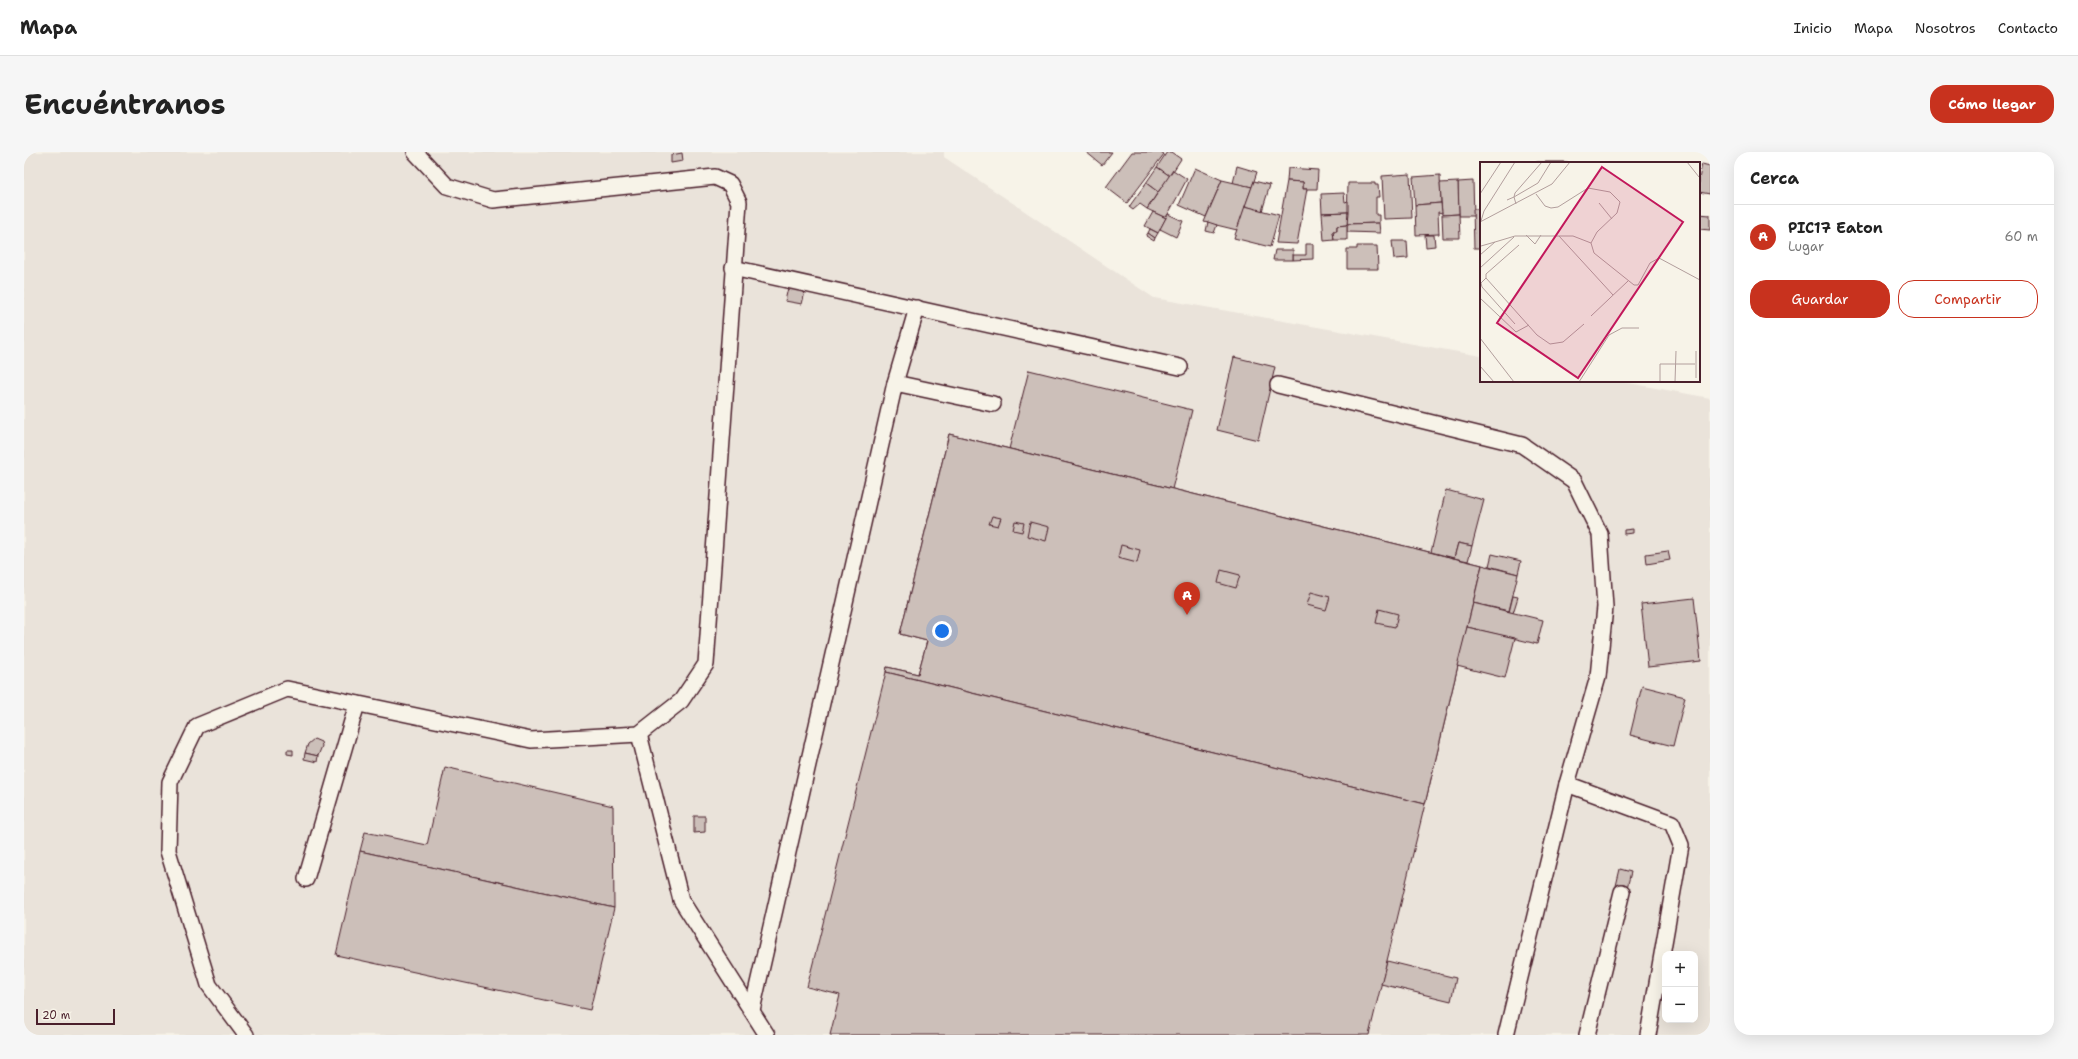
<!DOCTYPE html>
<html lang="es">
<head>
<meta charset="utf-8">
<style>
  :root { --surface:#fff; --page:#f6f6f6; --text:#222; --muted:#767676; --line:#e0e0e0; --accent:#c8321e }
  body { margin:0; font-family:"Shantell Sans",sans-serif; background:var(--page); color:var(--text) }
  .controls { position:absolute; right:12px; bottom:12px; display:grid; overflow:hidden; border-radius:8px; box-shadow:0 4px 16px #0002 }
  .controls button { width:36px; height:36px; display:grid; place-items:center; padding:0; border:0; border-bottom:1px solid var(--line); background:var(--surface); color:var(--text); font:20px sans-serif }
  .scale { position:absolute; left:12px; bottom:10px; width:79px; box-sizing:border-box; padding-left:4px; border:2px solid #4a1f2b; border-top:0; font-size:11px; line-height:14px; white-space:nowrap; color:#4a1f2b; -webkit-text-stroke:3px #f7f3e8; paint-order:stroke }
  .you { position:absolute; left:918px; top:479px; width:14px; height:14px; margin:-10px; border:3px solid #fff; border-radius:50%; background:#1a73e8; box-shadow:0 0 0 6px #1a73e833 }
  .badge { display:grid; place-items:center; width:26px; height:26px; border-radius:50%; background:var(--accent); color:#fff; font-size:13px; font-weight:700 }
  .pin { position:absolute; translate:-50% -33px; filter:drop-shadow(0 1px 2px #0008) }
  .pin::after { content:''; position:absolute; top:21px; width:14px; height:12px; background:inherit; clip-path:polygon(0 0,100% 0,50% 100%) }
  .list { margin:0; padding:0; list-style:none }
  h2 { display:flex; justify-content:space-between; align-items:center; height:52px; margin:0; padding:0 16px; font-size:17px }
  h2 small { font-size:13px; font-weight:400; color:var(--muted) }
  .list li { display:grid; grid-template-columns:26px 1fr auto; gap:12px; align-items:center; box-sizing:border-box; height:64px; padding:0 16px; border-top:1px solid var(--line) }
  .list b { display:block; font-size:15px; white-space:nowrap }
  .list p { margin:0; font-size:13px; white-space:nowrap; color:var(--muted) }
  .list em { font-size:13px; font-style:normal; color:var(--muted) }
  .actions { display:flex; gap:8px; padding:12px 16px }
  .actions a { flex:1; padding:9px 0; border:1px solid var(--accent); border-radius:16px; text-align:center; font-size:14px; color:var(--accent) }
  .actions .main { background:var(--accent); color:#fff }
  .map { position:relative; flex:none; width:1686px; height:883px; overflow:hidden; border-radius:16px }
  header { display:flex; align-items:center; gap:24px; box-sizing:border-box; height:56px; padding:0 20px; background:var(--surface); border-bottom:1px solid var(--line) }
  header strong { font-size:19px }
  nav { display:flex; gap:22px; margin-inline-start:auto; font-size:14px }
  .intro { display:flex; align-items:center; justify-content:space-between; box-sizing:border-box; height:96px; padding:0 24px }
  h1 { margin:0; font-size:28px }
  .button { padding:10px 18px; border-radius:16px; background:var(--accent); color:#fff; font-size:14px; font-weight:700 }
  main { display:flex; gap:24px; padding:0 24px }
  aside { flex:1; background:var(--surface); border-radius:16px; box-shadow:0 4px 16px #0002 }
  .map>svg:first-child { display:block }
  .built { fill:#eae3da; fill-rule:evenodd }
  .building { fill:#ccbfb9; stroke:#4a1f2b; fill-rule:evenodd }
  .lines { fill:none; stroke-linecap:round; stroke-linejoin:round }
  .service-casing { stroke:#4a1f2b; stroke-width:18 }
  .service { stroke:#f7f3e8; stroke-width:15 }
  .inset-road { fill:none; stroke:#b29e9c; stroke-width:1 }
  .view { fill:#c2185b; fill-opacity:0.15; stroke:#c2185b; stroke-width:2 }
  .inset-edge { fill:none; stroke:#4a1f2b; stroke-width:2 }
</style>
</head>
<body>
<header>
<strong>Mapa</strong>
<nav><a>Inicio</a><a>Mapa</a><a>Nosotros</a><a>Contacto</a></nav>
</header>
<div class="intro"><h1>Encuéntranos</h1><a class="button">Cómo llegar</a></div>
<main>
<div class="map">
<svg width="1686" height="883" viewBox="0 0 1686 883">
  <rect width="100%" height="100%" fill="#f7f3e8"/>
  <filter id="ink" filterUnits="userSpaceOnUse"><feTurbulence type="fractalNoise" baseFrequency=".025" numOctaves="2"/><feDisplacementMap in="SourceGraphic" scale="8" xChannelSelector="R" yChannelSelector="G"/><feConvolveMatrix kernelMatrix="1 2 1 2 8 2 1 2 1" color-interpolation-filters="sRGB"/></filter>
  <g filter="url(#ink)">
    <path class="built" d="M0 0H920V5L1130 146 1457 204V229H1594L1686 246V883H0ZM1641 802H1671V868H1641Z"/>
    <g class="building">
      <polygon points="1062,0 1088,0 1078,13"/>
      <polygon points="1108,0 1137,0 1140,2 1103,51 1082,35"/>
      <polygon points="1143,0 1147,0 1157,7 1146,24 1133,15"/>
      <polygon points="658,1 659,9 647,11 647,3"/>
      <rect x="1513" y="10" width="30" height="1"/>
      <polygon points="1678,12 1686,14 1686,42 1675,40 1675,27"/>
      <polygon points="1213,14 1233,20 1228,35 1209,31"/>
      <polygon points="1133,15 1146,24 1134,40 1122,31"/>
      <polygon points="1171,16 1198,28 1182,65 1155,53"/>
      <polygon points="1264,16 1294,18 1293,37 1279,37 1279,30 1263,29"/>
      <polygon points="1149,18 1163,27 1142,66 1123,57"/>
      <polygon points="1386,22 1388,66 1360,67 1358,24"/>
      <polygon points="1416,23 1417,51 1391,53 1389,25"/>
      <polygon points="1198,28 1228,35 1213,78 1180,70"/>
      <polygon points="1230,29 1246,33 1238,59 1221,54"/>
      <polygon points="1263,29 1279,30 1279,37 1283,37 1273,92 1252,91"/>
      <polygon points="1449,29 1450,64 1435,64 1434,30"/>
      <polygon points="1434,30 1435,62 1418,63 1416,31"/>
      <polygon points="1122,31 1134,40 1123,57 1116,52 1109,58 1105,55"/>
      <polygon points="1324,31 1351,31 1351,33 1354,33 1355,45 1352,45 1352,63 1355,63 1355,71 1323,72"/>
      <polygon points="1320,41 1321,50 1324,49 1324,60 1298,61 1297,42"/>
      <polygon points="1417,51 1418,61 1414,60 1415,82 1392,83 1391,53"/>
      <polygon points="1221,54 1255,63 1246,95 1210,86"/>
      <polygon points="1449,57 1457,57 1457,96 1450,96"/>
      <polygon points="1129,60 1142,66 1134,81 1121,74"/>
      <polygon points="1324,60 1323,73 1313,74 1313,79 1309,79 1310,88 1300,89 1298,61"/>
      <polygon points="1144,62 1159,69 1152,85 1136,77"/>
      <polygon points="1435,62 1436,86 1419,86 1418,63"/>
      <polygon points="1675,62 1686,63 1686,78 1675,77"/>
      <polygon points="1184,70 1193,73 1190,81 1182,79"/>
      <polygon points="1355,71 1356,81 1323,80 1323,72"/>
      <polygon points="1323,73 1323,88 1310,88 1309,79 1313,79 1313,74"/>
      <polygon points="1126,77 1134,81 1131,86 1124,81"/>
      <polygon points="1124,81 1131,86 1130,89 1122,84"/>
      <polygon points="1401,83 1410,83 1411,94 1402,95"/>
      <polygon points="1368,89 1383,89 1384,106 1370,107"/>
      <polygon points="1282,92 1289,92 1289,107 1269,108 1269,103 1282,103"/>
      <polygon points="1333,94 1353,94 1354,117 1323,117 1323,97 1333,97"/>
      <polygon points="1251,98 1269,98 1269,108 1249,108"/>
      <polygon points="764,136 781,140 778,152 761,149"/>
      <polygon points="1210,205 1251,215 1234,288 1193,278"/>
      <polygon points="1005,218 1168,258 1148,337 985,297"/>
      <path d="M925 282 1458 413 1401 652 862 520 863 515 894 522 903 489 876 482ZM968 364 977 366 974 374 965 372ZM991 369 1000 371 998 380 989 378ZM1006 370 1025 375 1022 389 1003 384ZM1097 393 1116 398 1113 411 1094 406ZM1197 418 1216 423 1212 436 1194 431ZM1287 440 1306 445 1302 458 1283 453ZM1355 457 1374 462 1371 475 1352 471Z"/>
      <polygon points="925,282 1458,413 1401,652 862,520 863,515 894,522 903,489 876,482"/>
      <polygon points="1422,338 1460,348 1448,394 1434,391 1430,406 1407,400"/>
      <polygon points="968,364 977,366 974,374 965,372"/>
      <polygon points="991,369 1000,371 998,380 989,378"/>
      <polygon points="1006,370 1025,375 1022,389 1003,384"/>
      <polygon points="1609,377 1609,381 1600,382 1600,378"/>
      <polygon points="1434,391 1448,394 1444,409 1430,406"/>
      <polygon points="1097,393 1116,398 1113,411 1094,406"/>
      <polygon points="1644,399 1646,408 1623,412 1622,402"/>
      <polygon points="1468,402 1497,409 1494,422 1465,414"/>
      <polygon points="1458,413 1494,422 1485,459 1449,451"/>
      <polygon points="1197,418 1216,423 1212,436 1194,431"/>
      <polygon points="1287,440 1306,445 1302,458 1283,453"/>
      <polygon points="1489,444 1494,445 1489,461 1485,460"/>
      <polygon points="1670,446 1677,509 1624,515 1617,452"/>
      <polygon points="1449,451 1519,468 1513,492 1443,475"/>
      <polygon points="1355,457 1374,462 1371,475 1352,471"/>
      <polygon points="1443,475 1491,486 1481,526 1433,514"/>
      <polygon points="862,520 1401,652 1345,883 806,883 816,843 783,835"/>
      <polygon points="1618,534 1661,545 1649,594 1606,583"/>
      <polygon points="290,587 297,590 298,594 294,604 281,601 284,592"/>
      <polygon points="263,598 269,598 269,603 263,602"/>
      <polygon points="281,601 294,604 293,610 280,607"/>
      <polygon points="421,615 589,654 590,756 336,699 341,680 403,693"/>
      <polygon points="670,664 681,664 681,680 670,681"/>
      <polygon points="336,699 590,756 566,858 312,803"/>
      <polygon points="1596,717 1607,720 1602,740 1591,738"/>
      <polygon points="1363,809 1432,826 1427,849 1357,832"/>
    </g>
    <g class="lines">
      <defs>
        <g id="service">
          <polyline points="709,116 1156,215"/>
          <polyline points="871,231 969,252"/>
          <polyline points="1254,233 1498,293 1550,329 1576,382 1581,455 1574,525 1543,632 1482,883"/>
          <polyline points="615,582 657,748 743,883"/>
          <polyline points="1543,632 1648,671 1657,693 1624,883"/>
          <polyline points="282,727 333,552"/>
          <polyline points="728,858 871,231 893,156"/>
          <polyline points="222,883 185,833 144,699 146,630 173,574 263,537 507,588 615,582 657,549 682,512 715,50 706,32 691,25 469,48 423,34 391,0"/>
          <polyline points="1563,883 1598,740"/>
        </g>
      </defs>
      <use href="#service" class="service-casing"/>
      <use href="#service" class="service"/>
    </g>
  </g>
  <g transform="translate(1456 10)">
    <rect width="220" height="220" fill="#f7f3e8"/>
    <path class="inset-road" d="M207 0 219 15M0 32 21 0M56 32 65 44 71 46 78 45 108 26 130 30 140 40 137 51 117 70 111 81 114 91 154 123H158L170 101 179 96 220 118M27 38 34 35 35 31 62 0M119 41 132 57M36 42 34 35 58 21 71 0M1 59 4 49 35 0M0 60 72 22 90 0M46 73 55 82 61 73M79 74 133 133M39 83 6 112V116L57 173 70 182 83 180 104 162M1 84 15 80M0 93 15 80 35 74H93L111 81M0 106 34 75M6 116 1 121 2 125 35 162M0 136 36 170 49 163M111 154 148 119M0 176 34 220M0 204 14 220M216 216V189M99 220 129 173 142 166H159M180 220V202H215M195 220 196 189"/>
    <path class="view" d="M122 5 203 60 98 216 17 161Z"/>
    <rect width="220" height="220" class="inset-edge"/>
  </g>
</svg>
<div class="controls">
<button>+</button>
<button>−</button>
</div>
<div class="scale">20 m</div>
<div class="you"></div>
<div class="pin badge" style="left:1163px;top:463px">A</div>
</div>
<aside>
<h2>Cerca<small></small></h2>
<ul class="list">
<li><span class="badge">A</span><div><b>PIC17 Eaton</b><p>Lugar</p></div><em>60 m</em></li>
</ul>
<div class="actions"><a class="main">Guardar</a><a>Compartir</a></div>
</aside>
</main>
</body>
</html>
